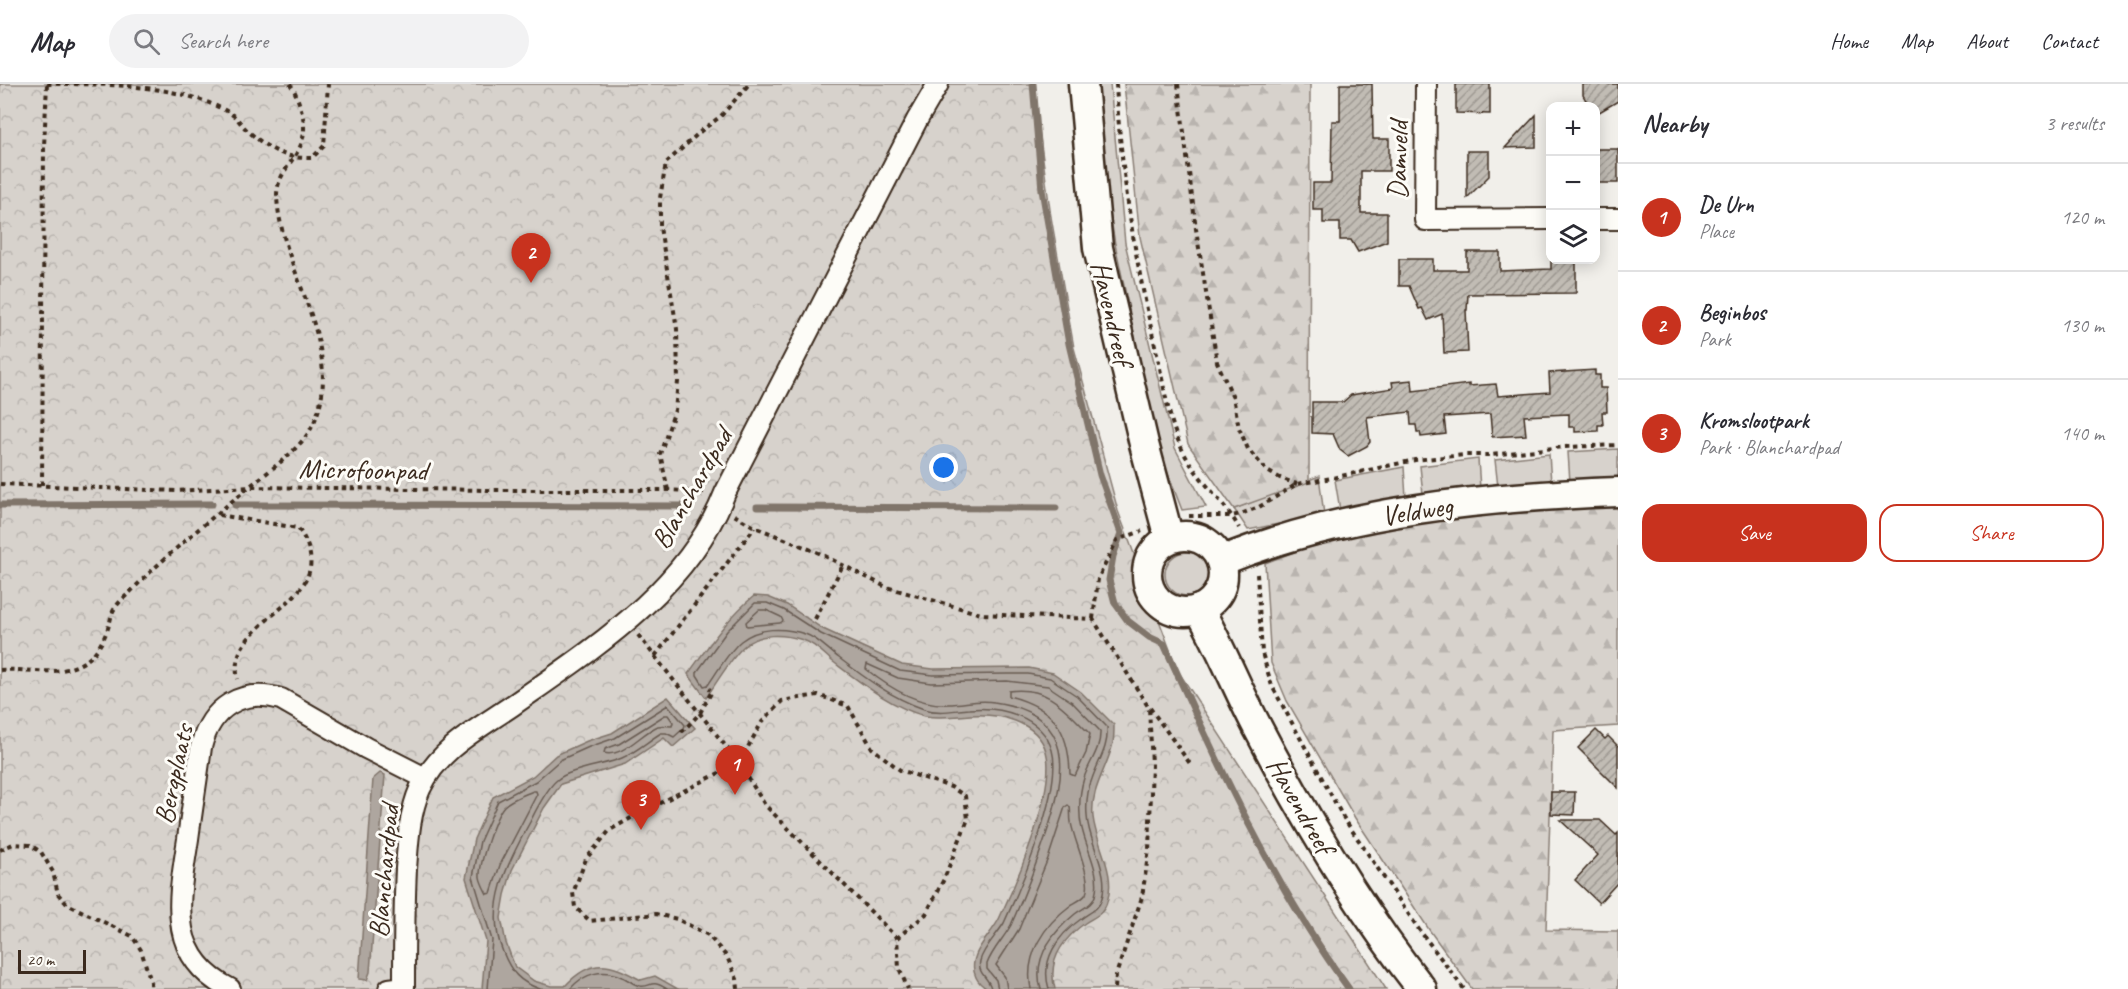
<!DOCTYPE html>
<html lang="en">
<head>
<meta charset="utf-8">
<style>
  :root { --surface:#fff; --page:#f2f2f3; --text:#2b2b33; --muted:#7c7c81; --line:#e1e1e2; --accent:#c8321e }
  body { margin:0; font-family:Caveat,sans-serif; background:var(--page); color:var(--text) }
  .controls { position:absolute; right:18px; top:18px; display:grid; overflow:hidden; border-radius:12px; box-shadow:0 3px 15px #0003 }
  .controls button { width:54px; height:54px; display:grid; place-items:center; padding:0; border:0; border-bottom:2px solid var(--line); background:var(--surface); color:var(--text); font:30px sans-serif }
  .scale { position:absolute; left:18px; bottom:15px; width:68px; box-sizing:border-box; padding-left:6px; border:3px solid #3b2a1e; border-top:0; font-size:16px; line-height:21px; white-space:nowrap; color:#3b2a1e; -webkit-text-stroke:4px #fdfcf7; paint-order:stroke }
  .you { position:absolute; left:944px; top:384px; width:21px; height:21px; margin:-15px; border:4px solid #fff; border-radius:50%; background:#1a73e8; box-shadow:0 0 0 9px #1a73e833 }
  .badge { display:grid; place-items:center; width:39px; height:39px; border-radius:50%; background:var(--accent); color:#fff; font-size:20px; font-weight:700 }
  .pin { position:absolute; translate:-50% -50px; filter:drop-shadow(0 2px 3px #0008) }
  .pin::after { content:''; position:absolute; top:32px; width:21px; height:18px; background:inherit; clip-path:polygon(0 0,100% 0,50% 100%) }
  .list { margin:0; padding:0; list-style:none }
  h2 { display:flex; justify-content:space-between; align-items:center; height:78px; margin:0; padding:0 24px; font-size:26px }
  h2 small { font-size:20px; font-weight:400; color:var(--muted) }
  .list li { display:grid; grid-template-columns:39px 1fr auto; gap:18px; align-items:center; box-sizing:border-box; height:108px; padding:0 24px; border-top:2px solid var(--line) }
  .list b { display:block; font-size:22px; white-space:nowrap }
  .list p { margin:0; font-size:20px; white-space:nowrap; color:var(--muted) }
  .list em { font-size:20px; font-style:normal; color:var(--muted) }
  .actions { display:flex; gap:12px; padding:18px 24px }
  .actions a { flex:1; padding:14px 0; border:2px solid var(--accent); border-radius:18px; text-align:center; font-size:21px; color:var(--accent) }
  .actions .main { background:var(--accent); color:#fff }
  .icon { flex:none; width:33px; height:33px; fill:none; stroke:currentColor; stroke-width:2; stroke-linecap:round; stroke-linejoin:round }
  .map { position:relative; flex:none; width:1618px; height:905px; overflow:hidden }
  header { display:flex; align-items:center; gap:36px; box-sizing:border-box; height:84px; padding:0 30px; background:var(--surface); border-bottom:2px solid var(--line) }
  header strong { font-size:28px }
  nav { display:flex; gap:33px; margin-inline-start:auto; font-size:21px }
  .search { width:420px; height:54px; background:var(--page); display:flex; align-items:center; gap:15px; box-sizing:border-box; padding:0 21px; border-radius:33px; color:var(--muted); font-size:22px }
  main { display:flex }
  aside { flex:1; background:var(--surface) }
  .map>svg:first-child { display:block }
  .grass { fill:#d7d2cc; stroke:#897e75; stroke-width:1.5 }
  .forest { fill:url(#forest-firs); stroke:#897e75; stroke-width:1.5 }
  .park { fill:url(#park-crowns); stroke:#897e75; stroke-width:1.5 }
  .water { fill:#aea69f; stroke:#80746b; stroke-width:1.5 }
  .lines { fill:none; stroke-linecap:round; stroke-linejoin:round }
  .shore { stroke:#695c52; stroke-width:1.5 }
  .stream { stroke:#80746b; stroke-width:7 }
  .building { fill:url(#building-hatch); stroke:#3b2a1e; stroke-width:1.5 }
  .street-casing { stroke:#3b2a1e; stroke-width:24 }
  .secondary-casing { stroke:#3b2a1e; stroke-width:33 }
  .path { stroke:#3b2a1e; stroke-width:4; stroke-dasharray:4.5 4.5; stroke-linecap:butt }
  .street { stroke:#fdfcf7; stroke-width:20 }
  .secondary { stroke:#fdfcf7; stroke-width:28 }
  .labels { text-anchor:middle; stroke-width:6; stroke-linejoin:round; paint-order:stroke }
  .street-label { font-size:28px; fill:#3b2a1e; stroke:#fdfcf7 }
</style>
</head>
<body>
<header>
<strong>Map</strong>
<div class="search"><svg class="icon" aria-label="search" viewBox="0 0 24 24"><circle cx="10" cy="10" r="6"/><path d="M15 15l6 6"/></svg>Search here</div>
<nav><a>Home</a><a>Map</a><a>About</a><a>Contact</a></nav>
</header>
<main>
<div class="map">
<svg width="1618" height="905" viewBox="0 0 1618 905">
  <defs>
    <pattern id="forest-firs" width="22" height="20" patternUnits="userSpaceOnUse" patternTransform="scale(1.5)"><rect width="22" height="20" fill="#d7d2cc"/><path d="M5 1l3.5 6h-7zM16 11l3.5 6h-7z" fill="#b9b4af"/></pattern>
    <pattern id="park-crowns" width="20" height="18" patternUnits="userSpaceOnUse" patternTransform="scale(1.5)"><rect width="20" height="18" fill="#d7d2cc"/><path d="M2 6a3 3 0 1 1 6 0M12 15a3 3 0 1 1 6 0" fill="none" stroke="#b9b4af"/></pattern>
    <pattern id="building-hatch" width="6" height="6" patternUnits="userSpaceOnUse" patternTransform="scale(1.5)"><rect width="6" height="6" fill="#c1bcb4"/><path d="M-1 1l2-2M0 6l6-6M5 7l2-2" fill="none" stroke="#9e9992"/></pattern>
  </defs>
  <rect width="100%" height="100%" fill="#f1efea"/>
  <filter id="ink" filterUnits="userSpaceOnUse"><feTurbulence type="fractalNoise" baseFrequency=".0167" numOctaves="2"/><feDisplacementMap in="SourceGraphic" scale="12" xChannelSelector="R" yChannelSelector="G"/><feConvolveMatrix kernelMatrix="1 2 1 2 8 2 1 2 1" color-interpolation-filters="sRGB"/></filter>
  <g filter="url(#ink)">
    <g class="grass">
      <polygon points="1096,0 1110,0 1125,159 1175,364 1206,423 1182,426 1160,369 1115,160 1103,86"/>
      <polygon points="1618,365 1618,396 1570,398 1568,368"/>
      <polygon points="1549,370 1551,399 1498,403 1495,376"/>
      <polygon points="1478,375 1480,405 1423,410 1420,382"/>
      <polygon points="1404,383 1406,414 1340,426 1335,396"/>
      <polygon points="1319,392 1324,431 1248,446 1234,425"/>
      <circle cx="1187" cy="490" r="22"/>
    </g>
    <g class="forest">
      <polygon points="1124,0 1310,0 1309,398 1234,425 1188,360 1140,153"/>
      <polygon points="1618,420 1618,642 1553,646 1546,846 1618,847 1618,905 1472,905 1430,847 1355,734 1287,617 1271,579 1265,479 1325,456 1471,428"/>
    </g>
    <polygon class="park" points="0,0 1035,0 1038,39 1051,133 1074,264 1118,427 1178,587 1386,905 0,905"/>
    <g class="water">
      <path d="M754 512 768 513 787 521 823 545 902 581 933 585 1029 584 1053 589 1081 608 1114 641C1114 647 1114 653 1113 659 1107 685 1090 705 1093 733 1096 761 1117 789 1107 818 1104 830 1094 833 1085 839 1063 855 1047 877 1055 905 1043 905 994 905 987 904 977 900 972 888 974 878 976 863 992 849 999 835 1016 800 1057 704 1046 667 1037 637 998 629 970 631 955 632 941 635 925 632 891 623 860 598 832 577 824 570 814 559 803 556 784 550 758 548 743 563 729 577 717 598 706 614L688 590C708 563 727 534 754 512Z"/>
      <path d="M668 613 695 644 673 663 664 654 625 680 561 700 544 724 512 786 505 811 501 834 506 859 515 883 534 897 551 902H565C592 873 610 879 641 896L655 892 678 905H482L486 857 466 794 474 755 493 713 533 692 556 671 587 657 612 649Z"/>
      <polygon points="380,689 385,691 370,888 367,896 359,895 373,695"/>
    </g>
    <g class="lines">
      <g class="shore">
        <polygon points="759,526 766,526 781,533 783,537 780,539 747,542 746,538"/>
        <path d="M1009 607C1050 602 1064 625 1090 650L1086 669 1075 692 1070 690C1069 645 1054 624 1009 612Z"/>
        <path d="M665 631H668L673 638 672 642C668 642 663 641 658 642 641 649 623 674 604 669L605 665 619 660Z"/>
        <path d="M533 707H536L537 710 500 781 491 809 487 810C485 806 481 799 480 793 479 780 495 732 504 722 511 715 524 711 533 707Z"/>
        <path d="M488 905 492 856 473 793 480 757 498 717 536 697 560 676 589 663 615 654 668 621 685 641 684 644 674 653 666 649H661C648 657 636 668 622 674 606 681 569 685 557 696 546 705 536 726 530 738 508 778 484 823 503 868 511 888 519 898 540 905"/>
        <path d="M570 905C584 889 603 884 622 893 628 895 634 901 640 902 652 904 649 894 667 905"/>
        <path d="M991 905C990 894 977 891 980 877 983 864 997 851 1004 839 1021 803 1063 703 1052 666 1042 632 1000 622 969 625 954 626 939 630 924 625 892 614 865 594 839 574 828 566 818 554 805 550 784 543 758 543 741 557 728 568 718 587 708 601L704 602 697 591V588L727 547 755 519H767L784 526 821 550 900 587 933 591 1007 590H1028L1050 594 1077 612 1107 643C1109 663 1098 677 1092 695 1087 707 1086 719 1087 732 1088 759 1112 789 1101 817 1098 826 1088 829 1081 835 1058 851 1040 876 1049 905"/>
        <path d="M998 905 996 896 987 885V880C992 866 1004 854 1011 841 1024 812 1036 781 1046 751 1067 689 1077 630 994 618 979 615 964 620 949 620 919 622 888 603 866 585L867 580 898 594 931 599 1007 597 1048 602 1072 618 1100 647C1101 665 1089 678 1084 694 1080 707 1079 718 1080 731 1080 757 1103 785 1095 812 1092 822 1082 824 1075 830 1052 849 1032 874 1041 905"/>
        <path d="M1007 905 1005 893 996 881 1019 845 1049 772 1065 723 1068 721 1070 723C1071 728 1070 733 1071 738 1073 755 1093 795 1086 810 1083 815 1076 818 1071 821 1044 841 1024 871 1031 905"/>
      </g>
      <g class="stream">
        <path d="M1033 0 1042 106 1069 260 1100 391 1121 449 1113 472 1109 496 1115 519 1128 537 1149 553 1164 560C1217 679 1272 799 1349 905"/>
        <polyline points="0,421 212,420"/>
        <polyline points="235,421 687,422"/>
        <polyline points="757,423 1056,424"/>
      </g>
    </g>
    <g class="building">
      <polygon points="1340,0 1372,0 1373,55 1389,55 1389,87 1361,87 1361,129 1387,129 1387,157 1358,168 1351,156 1340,156 1340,139 1323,139 1323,126 1313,126 1313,99 1331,99 1332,37 1340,37"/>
      <polygon points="1456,0 1490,0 1490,30 1456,29"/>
      <polygon points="1583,0 1618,0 1618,17 1596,30 1596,22 1589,22 1583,11"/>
      <polygon points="1536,31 1536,63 1505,64"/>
      <rect x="1596" y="65" width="22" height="34"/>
      <polygon points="1467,67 1489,67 1489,92 1467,114"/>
      <polygon points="1467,168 1500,168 1500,187 1551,185 1551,176 1576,176 1576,209 1468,210 1467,226 1466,226 1468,268 1444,269 1442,230 1428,236 1422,224 1419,225 1409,202 1399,202 1399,175 1433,175 1433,186 1467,186"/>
      <polygon points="1595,286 1595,291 1600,291 1600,304 1606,304 1607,328 1602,328 1603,341 1598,341 1598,347 1575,348 1575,343 1569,343 1569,330 1524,332 1526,351 1492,353 1490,330 1444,333 1446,350 1421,353 1420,348 1417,348 1416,341 1411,341 1410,328 1367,333 1370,358 1367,362 1348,372 1340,366 1333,350 1312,349 1312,318 1343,318 1351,311 1393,304 1392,298 1412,296 1413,307 1469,300 1469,302 1496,300 1498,312 1550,308 1549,289"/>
      <polygon points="1596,646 1605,655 1608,652 1618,662 1618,704 1578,664"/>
      <polygon points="1551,708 1575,708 1574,731 1551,730"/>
      <polygon points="1560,736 1600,736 1616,751 1618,749 1618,798 1599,819 1575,796 1598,771"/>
    </g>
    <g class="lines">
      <defs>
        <g id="street">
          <polyline points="1426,0 1425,136 1550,135"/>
          <polyline points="1596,135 1618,135"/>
          <path d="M230 905C165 872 179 814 188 755 192 724 197 694 201 663 211 623 241 604 281 615L366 664 425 694"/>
          <path d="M389 905 404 903C404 864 404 825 406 785 408 759 409 730 420 705 438 665 478 645 513 621 593 565 688 505 725 409L917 36 938 0"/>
        </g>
        <g id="secondary">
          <polyline points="1083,0 1098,164 1144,360 1169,454"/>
          <circle cx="1185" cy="490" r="38"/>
          <path d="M1221 477C1347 426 1483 413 1618 408"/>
          <path d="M1199 525C1222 565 1238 607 1260 648 1306 736 1360 826 1422 905"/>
        </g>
      </defs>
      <use href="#street" class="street-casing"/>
      <use href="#secondary" class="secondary-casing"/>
      <g class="path">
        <path d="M47 0C95 0 156 0 201 16 212 20 225 25 234 32 239 36 242 42 247 46 267 64 283 75 312 74L324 62 328 0"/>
        <path d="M1116 0C1121 92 1136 181 1157 270 1164 301 1168 335 1181 363 1196 395 1223 415 1239 444"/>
        <polyline points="1178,0 1196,145 1217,278 1233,313 1239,344 1248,365 1267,387 1280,394 1297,400"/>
        <polyline points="0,400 176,407 250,403 490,406 668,406 704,408"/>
        <polyline points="42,401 44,62 47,0"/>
        <polyline points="668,406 660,370 675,326 678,298 677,245 660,143 660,114 666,79 701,47 721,32 749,0"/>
        <path d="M219 431 298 444C350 519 222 531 238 595"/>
        <polyline points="734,431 755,443 819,469 886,503 981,530 1093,535 1149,624 1152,680 1149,765 1142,813 1116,891 1115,905"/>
        <polyline points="1189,432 1232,432 1241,430 1259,423 1297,400 1332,394 1415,376 1464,371 1490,371 1564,363 1618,361"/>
        <polyline points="1257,490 1262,569 1272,602 1343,733 1420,847 1464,905"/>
        <polyline points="815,535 843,481"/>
        <polyline points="1093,535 1098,495 1117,456 1142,447"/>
        <polyline points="638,551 739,679 765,721 897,854 899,884 908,905"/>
        <polyline points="655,572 755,443"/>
        <path d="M0 586C29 584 57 594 84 578 96 571 105 554 109 541 111 536 111 529 115 524 120 516 130 509 137 501 172 466 211 435 249 403 270 386 294 370 309 348 316 336 320 324 322 310 330 240 281 181 277 113 276 78 315 72 301 25 298 16 296 8 290 0"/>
        <polyline points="1150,624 1191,681"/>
        <polyline points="681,646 683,647 700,629 712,607 709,605"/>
        <polyline points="0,766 13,760 30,761 41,768 53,788 58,810 67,820 132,852 141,866 151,898 151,905"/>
        <polyline points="738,905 737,895 727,873 708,851 677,835 656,830 590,837 575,823 573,809 586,775 610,746 640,729 739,679 762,638 782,617 818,611 848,622 872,664 900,686 951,703 965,712 968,735 944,795 926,830 897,854"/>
      </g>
      <use href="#street" class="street"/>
      <use href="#secondary" class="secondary"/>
    </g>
  </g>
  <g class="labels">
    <g class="street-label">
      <text transform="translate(1397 76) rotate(-89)" y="10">Damveld</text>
      <text transform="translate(1113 229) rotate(77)" y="10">Havendreef</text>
      <text transform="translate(363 385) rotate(1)" y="10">Microfoonpad</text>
      <text transform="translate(691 404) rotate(-60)" y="10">Blanchardpad</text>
      <text transform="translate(1417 426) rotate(-9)" y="10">Veldweg</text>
      <text transform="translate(173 690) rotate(-78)" y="10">Bergplaats</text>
      <text transform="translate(1301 721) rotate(60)" y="10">Havendreef</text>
      <text transform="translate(383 787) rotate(-85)" y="10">Blanchardpad</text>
    </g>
  </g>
</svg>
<div class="controls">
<button>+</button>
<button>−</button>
<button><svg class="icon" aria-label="layers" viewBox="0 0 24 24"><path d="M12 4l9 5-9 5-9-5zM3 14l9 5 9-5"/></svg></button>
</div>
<div class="scale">20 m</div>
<div class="you"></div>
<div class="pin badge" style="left:735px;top:711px">1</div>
<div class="pin badge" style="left:531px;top:199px">2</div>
<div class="pin badge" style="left:641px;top:746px">3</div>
</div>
<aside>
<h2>Nearby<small>3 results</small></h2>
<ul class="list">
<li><span class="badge">1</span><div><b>De Urn</b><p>Place</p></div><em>120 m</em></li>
<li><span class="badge">2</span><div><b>Beginbos</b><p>Park</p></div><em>130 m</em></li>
<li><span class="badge">3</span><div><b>Kromslootpark</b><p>Park · Blanchardpad</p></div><em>140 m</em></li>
</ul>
<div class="actions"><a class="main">Save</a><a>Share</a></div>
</aside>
</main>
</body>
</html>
